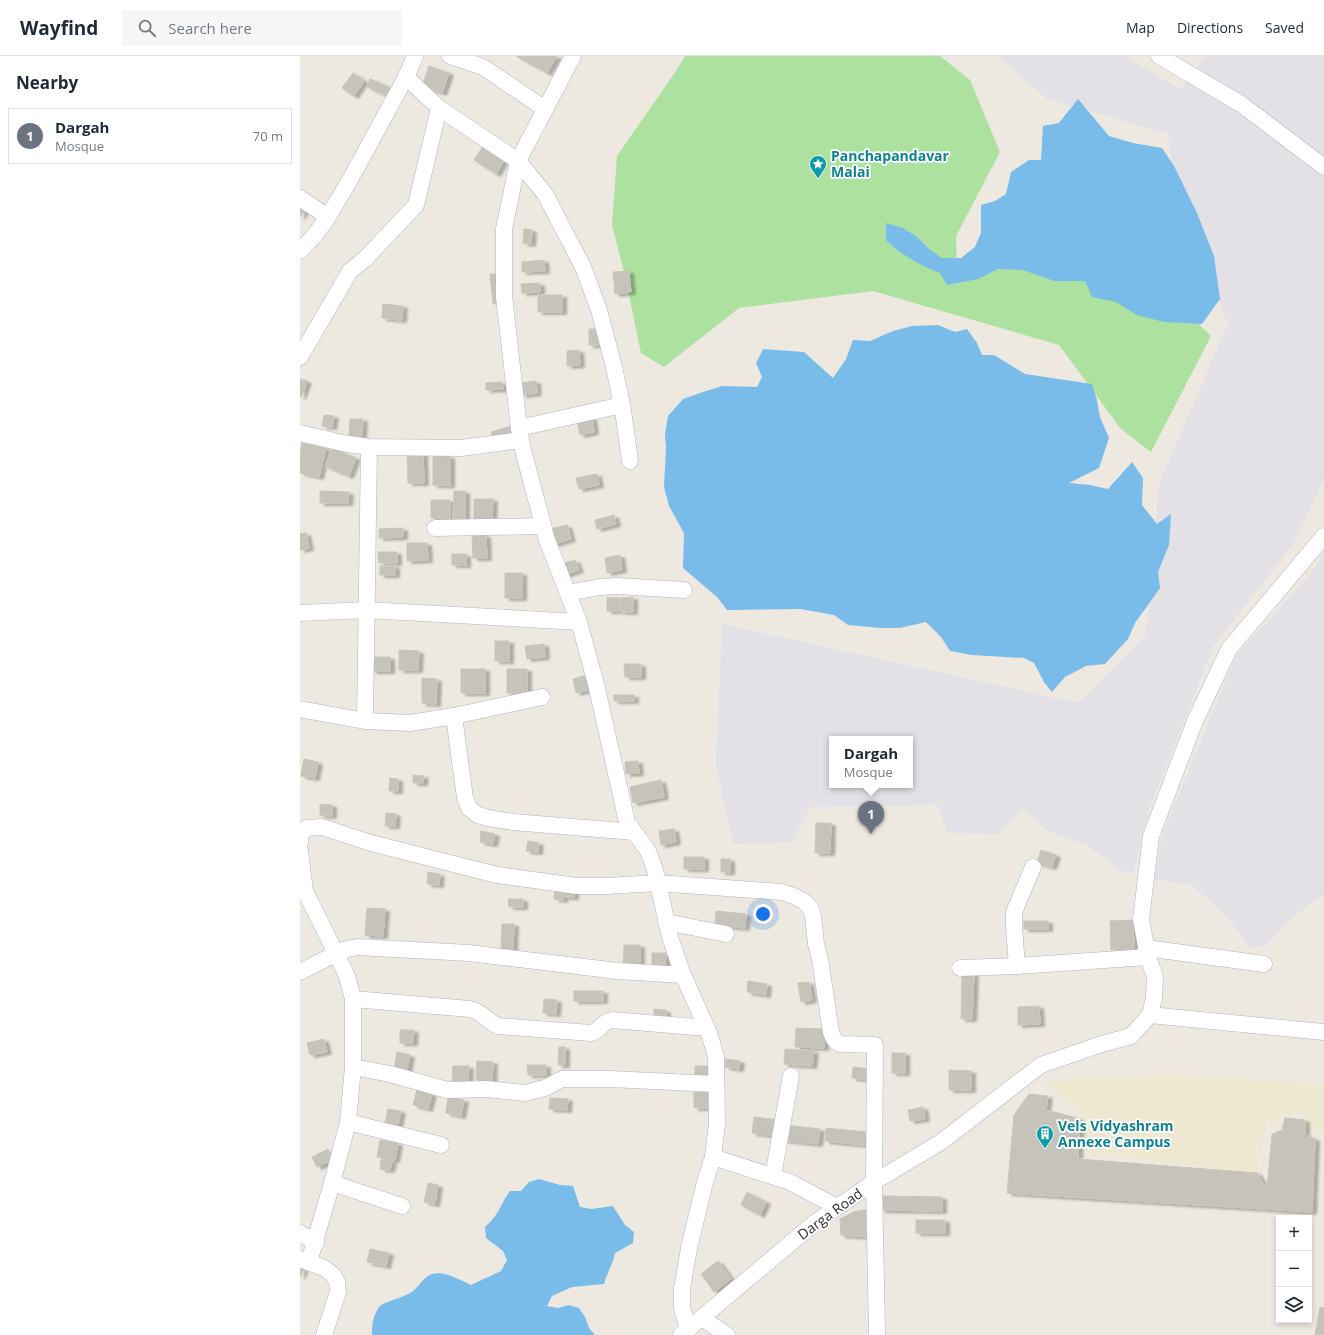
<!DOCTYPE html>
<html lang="en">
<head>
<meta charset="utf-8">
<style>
  :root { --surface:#fff; --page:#f6f6f7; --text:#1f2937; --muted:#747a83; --line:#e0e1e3; --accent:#4950f2 }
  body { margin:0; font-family:"Open Sans",sans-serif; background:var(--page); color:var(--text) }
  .controls { position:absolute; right:12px; bottom:12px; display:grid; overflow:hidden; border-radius:0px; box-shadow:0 2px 6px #0003 }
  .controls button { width:36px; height:36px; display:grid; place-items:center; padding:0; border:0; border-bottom:1px solid var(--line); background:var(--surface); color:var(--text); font:20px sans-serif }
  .you { position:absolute; left:463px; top:858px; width:14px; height:14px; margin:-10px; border:3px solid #fff; border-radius:50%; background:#1a73e8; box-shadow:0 0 0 6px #1a73e833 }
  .badge { display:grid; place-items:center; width:26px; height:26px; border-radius:50%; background:var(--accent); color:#fff; font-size:13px; font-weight:700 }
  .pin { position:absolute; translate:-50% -33px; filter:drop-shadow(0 1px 2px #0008) }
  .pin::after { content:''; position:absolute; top:21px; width:14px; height:12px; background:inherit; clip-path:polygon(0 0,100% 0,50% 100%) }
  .popup { position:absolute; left:529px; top:680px; width:84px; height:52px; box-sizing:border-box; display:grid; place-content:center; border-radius:0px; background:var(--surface); filter:drop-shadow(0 1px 3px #0005); font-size:13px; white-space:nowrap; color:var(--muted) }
  .popup b { font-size:15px; color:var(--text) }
  .popup::after { content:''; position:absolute; left:50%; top:100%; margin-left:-8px; border:8px solid transparent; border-top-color:var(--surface) }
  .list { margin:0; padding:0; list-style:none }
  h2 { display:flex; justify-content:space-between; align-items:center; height:52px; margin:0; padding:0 16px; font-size:17px }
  h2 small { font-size:13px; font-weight:400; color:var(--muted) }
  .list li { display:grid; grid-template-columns:26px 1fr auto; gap:12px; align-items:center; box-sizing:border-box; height:56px; margin:0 8px 8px; padding:0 8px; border:1px solid var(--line); border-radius:0px }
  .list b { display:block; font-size:15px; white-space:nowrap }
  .list p { margin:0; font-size:13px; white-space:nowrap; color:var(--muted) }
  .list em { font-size:13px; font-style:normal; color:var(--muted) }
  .icon { flex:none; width:22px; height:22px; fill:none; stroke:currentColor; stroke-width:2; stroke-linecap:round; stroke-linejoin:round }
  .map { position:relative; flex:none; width:1024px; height:1279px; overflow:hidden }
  header { display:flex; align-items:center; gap:24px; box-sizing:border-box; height:56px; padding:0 20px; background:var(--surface); border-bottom:1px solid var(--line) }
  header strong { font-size:19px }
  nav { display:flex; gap:22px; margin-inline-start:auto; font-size:14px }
  .search { width:280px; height:36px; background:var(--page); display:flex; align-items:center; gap:10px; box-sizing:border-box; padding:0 14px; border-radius:0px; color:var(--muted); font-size:15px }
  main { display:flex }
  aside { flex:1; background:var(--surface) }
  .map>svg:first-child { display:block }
  .industrial { fill:#e3e0e6; fill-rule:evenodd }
  .education { fill:#eee8d0 }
  .green { fill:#ace19f }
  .water { fill:#79bce9 }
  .building { fill:#c6c3bb; stroke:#c9c5b9; filter:url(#shadow) }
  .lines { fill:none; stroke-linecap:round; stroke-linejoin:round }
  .minor-casing { stroke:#b3b4bf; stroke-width:17 }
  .minor { stroke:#fff; stroke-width:16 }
  .labels { text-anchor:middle; stroke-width:3.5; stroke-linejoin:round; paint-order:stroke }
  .culture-label { font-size:14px; font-weight:bold; fill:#0d838f; stroke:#fff; text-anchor:start }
  .street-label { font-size:14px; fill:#2d2d2d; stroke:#fff }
</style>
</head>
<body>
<header>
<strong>Wayfind</strong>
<div class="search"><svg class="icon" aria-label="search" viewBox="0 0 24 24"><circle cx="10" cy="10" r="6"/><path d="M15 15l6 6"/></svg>Search here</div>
<nav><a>Map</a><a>Directions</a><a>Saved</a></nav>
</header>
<main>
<aside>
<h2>Nearby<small></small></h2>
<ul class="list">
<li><span class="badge" style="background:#6b7280">1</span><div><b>Dargah</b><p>Mosque</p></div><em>70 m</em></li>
</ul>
</aside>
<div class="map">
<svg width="1024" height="1279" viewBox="0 0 1024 1279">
  <defs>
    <filter id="shadow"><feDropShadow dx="4.5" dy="2.5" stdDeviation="1" flood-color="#0004"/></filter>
  </defs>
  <rect width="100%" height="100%" fill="#ede9e0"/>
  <g class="industrial">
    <path d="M698 0H824L880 33 906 0H1024V422L994 487 913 591 850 751 833 818 822 815 788 790 746 774 723 753 698 778 648 777 637 749 510 751 492 786 433 788 416 709 422 568 779 647 846 579 859 428 928 268 878 148 868 78 747 43ZM532 683H610V729H532Z"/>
    <polygon points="1024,496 1024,839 1013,845 983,870 967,889 950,892 938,875 923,857 892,829 853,823 863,777 936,600 1010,519"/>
  </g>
  <polygon class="education" points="871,1018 1024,1028 1024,1064 1021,1079 1010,1070 1005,1057 983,1058 977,1066 967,1064 957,1117 782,1096 779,1053 748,1029 749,1024"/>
  <polygon class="green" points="385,0 640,0 670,24 700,96 656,180 657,216 716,202 886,256 911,280 851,396 821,373 759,289 573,235 439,252 364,311 341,297 325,220 312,169 317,100 376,15"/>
  <g class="water">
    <path d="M778 43 809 80 833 87 862 92 874 110 897 157 914 200 920 243 902 268 864 266 837 259 816 246 792 241 785 225H754L723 214 698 213 678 223 647 229 640 217C621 210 600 198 586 184V167L603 172 617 181 629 193 642 202H661L675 191 681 177V149L695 145 706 138 711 116 729 104H741L743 70 759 67Z"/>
    <polygon points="638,269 655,276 667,273 677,287 682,299 694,299 725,318 792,328 797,344 800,361 809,382 799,412 769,427 790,429 808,433 832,406 843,422 842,449 857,468 871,458 869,489 858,516 860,532 835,567 828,583 805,608 786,610 765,621 752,636 744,626 734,607 724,602 672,599 650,595 641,581 626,566 600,572 581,572 548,569 534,559 500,553 427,554 417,541 383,512 384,477 369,450 364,431 366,391 365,379 368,360 383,343 400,337 422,330 457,331 462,321 456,307 463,293 504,296 533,322 546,303 553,284 570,285 593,275 612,270"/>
    <path d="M239 1123 260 1129 273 1130 280 1151 291 1153 313 1150 325 1169 334 1176 333 1187 315 1197C313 1208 307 1217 304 1228L272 1231 252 1240 247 1250 258 1252 269 1249 279 1252 285 1261 289 1272 295 1279H72C72 1268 73 1259 80 1250 84 1246 106 1241 113 1235 122 1228 124 1217 140 1217 149 1218 163 1225 171 1229L201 1215 207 1204 203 1195 186 1182 185 1171C199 1159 200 1149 210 1135H221L229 1126Z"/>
  </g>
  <g class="building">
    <polygon points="216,0 257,0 247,17"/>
    <polygon points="129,10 149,17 142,37 122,30"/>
    <polygon points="53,17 64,25 54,40 42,32"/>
    <polygon points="70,23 89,31 86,39 67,31"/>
    <polygon points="183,90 204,104 196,118 174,104"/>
    <polygon points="0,150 5,154 0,161"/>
    <polygon points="224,173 232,174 231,188 223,187"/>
    <polygon points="244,204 245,215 222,216 222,206"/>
    <polygon points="329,215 331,236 315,238 313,216"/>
    <polygon points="190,218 197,218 201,247 193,248"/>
    <polygon points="240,227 240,236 222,237 221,228"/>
    <rect x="238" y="239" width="24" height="17"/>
    <polygon points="83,248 103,250 102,264 82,262"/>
    <rect x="289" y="273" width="10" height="16"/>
    <polygon points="279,294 280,309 267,310 267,295"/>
    <polygon points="0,323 7,325 1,341 0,341"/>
    <polygon points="236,325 237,337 222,339 221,327"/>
    <polygon points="202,326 203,333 186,334 186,327"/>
    <polygon points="24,359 34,360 32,371 22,370"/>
    <polygon points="292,361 294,376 280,379 277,364"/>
    <polygon points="50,363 63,363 62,380 49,380"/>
    <polygon points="211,370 214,379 194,385 191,376"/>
    <polygon points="2,387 26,392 19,421 0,417 0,398"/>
    <polygon points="32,392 56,402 49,420 25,410"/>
    <polygon points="107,397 123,397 124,427 108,427"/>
    <rect x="133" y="400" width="17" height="29"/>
    <polygon points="297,418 299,429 279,433 276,422"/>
    <polygon points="20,435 49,436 48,447 20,447"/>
    <polygon points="154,435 165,435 165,463 153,463"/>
    <polygon points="174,443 193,443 192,465 174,465"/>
    <polygon points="131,444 150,444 150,463 131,462"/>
    <polygon points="314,459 316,468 297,473 295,464"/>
    <polygon points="267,469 271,483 254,488 250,473"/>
    <polygon points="103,472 103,481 79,482 79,473"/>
    <polygon points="6,477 9,492 0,494 0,478"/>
    <polygon points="172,479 186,479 187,502 173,502"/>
    <polygon points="107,487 127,487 128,504 107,505"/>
    <polygon points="78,496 97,496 97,507 79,507"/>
    <rect x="152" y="498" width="14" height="11"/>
    <polygon points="320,499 322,514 307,517 305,502"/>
    <polygon points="275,504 279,514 264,519 261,508"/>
    <rect x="80" y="510" width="15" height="9"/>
    <rect x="205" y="517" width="17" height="25"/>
    <polygon points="333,541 333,556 321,556 320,542"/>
    <rect x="307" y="542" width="12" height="13"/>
    <rect x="195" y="585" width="14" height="20"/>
    <polygon points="244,588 245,601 227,603 225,590"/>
    <polygon points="99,594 119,595 118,614 99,614"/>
    <polygon points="73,601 90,601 90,615 72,615"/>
    <polygon points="324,608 341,608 341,621 325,621"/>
    <rect x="161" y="613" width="24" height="24"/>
    <polygon points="207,613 227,613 227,638 207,637"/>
    <polygon points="287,619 291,633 276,637 273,623"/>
    <polygon points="122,622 137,623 136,648 122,647"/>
    <rect x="314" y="639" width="20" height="6"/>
    <polygon points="4,703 18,706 15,722 1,720"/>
    <polygon points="338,705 339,717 326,718 325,706"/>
    <polygon points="113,719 124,720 123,727 113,727"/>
    <polygon points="90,722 98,723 98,735 89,735"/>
    <polygon points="361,724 364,741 333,747 330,731"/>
    <polygon points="20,748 32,749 32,760 20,759"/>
    <polygon points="86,757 96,758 95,770 85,770"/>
    <polygon points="516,767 531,767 530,797 515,797"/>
    <polygon points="374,773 376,786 361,789 359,775"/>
    <polygon points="181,775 195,778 193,788 180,786"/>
    <polygon points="228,785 239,787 238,796 226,795"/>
    <polygon points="741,794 756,799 752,811 737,807"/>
    <rect x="384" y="801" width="20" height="12"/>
    <rect x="421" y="803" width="9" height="13"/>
    <polygon points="128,816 140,818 139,829 127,828"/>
    <polygon points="255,832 264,833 263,844 254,843"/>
    <rect x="265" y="832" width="9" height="9"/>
    <polygon points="208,843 223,843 223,851 209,851"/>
    <polygon points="67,852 85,853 83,880 65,879"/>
    <polygon points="416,855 446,858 445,872 415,869"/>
    <polygon points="833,864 834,893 811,894 810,865"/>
    <rect x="724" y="865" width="24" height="8"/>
    <polygon points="202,868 214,868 213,895 201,894"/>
    <polygon points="324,889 340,889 340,911 323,910"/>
    <polygon points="352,897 366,897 365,912 352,912"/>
    <polygon points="674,917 672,963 661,963 662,918"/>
    <polygon points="448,925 467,928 466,939 447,936"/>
    <polygon points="509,926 512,944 501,946 498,927"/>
    <rect x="274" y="935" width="29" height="10"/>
    <polygon points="244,943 257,944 256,958 243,957"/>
    <polygon points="739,950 740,968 718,969 718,951"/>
    <polygon points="354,953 366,954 366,960 354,959"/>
    <polygon points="496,972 525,973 524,992 495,991"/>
    <polygon points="100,974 114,974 113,987 100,987"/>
    <polygon points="24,983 27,996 10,999 7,987"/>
    <polygon points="259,991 265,991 265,1009 258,1009"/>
    <polygon points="485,993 514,995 512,1010 484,1008"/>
    <polygon points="97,996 110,999 107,1015 94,1013"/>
    <rect x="592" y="997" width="13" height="20"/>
    <polygon points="426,1003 440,1005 439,1013 425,1011"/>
    <polygon points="177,1005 193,1006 192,1025 176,1024"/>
    <polygon points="227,1009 246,1009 246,1019 228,1019"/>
    <polygon points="153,1010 169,1010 168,1026 152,1025"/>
    <polygon points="395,1010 408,1010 409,1022 395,1022"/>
    <polygon points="553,1011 570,1013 569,1024 552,1022"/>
    <polygon points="649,1014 671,1015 671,1034 649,1034"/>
    <polygon points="117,1034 132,1038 128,1053 113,1049"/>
    <polygon points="394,1036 409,1036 408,1052 394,1052"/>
    <polygon points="729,1038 748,1040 746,1054 780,1063 778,1103 957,1117 967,1133 972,1078 982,1074 985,1062 1005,1064 1005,1079 1015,1083 1012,1156 707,1137 714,1059"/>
    <polygon points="148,1041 164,1044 161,1060 146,1057"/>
    <polygon points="250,1042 268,1043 267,1054 249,1053"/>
    <polygon points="623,1051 625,1063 610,1065 608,1054"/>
    <polygon points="88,1053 101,1055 98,1069 85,1067"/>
    <polygon points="454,1061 480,1064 478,1080 452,1077"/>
    <polygon points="485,1069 520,1073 518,1088 483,1084"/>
    <polygon points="526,1072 566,1076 565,1089 525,1085"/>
    <polygon points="80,1084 98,1087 95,1104 77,1101"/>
    <polygon points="28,1093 33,1103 17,1111 12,1101"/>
    <polygon points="81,1104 92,1105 90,1114 80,1113"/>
    <polygon points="128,1127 138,1129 135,1148 124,1146"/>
    <polygon points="447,1136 466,1146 460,1159 441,1149"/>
    <polygon points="581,1140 642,1141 642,1155 581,1154"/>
    <polygon points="569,1153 569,1181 541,1179 540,1163 554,1156"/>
    <rect x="616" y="1164" width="29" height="13"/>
    <polygon points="70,1193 89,1197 86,1210 67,1206"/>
    <polygon points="418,1205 431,1223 414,1236 401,1218"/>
    <polygon points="0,1212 4,1213 0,1221"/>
    <polygon points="1020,1251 1024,1252 1024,1279 1015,1279"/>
  </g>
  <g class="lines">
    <defs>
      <g id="minor">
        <polyline points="150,0 183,11 245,53"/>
        <polyline points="273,0 218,105 204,173 204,240 219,372 223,394 247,484 279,566 296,628 327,766 348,795 355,814 370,881 383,919 409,977 416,1000 417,1068 413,1101 405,1126 389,1192 382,1233 382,1252 388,1273 387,1279"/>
        <polyline points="859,0 941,48 1024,111"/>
        <polyline points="106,21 139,52 218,105 245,138 283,211 299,254 314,311 323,354 330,405"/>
        <polyline points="0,142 28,161"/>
        <polyline points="0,195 15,179 28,161 51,122 106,21 115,0"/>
        <polyline points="0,301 50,215 65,203 116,149 139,52"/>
        <polyline points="219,372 322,349"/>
        <polyline points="0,377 42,387 69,391 161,392 221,384"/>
        <polyline points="135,472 243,470"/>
        <polyline points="268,537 300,531 318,530 384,534"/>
        <polyline points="0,557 67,554 279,566"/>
        <polyline points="0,653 65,665 110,667 154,660 242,641"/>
        <polyline points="154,660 165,742 169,752 178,759 188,762 213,766 334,776"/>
        <polyline points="65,665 69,391"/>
        <path d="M0 787V779L6 772 22 771 71 787 197 819 277 830H307L357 827 482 836 494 840 505 846 511 853 513 860 516 888 520 903 531 976C533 982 534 985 540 988L575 989 574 1126 517 1165 381 1279"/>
        <polyline points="0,795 5,835 47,920 53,943 53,1011 48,1066 32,1127 102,1150"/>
        <polyline points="366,866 426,878"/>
        <polyline points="846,892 964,908"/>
        <polyline points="717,910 714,870 714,856 733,811"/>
        <polyline points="660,912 717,910 848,901"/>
        <polyline points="0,916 43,894 57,891 169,897 318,915 383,919"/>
        <path d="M53 943 170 953C183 956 187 965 198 970L291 977C300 975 301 966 312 964L407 972"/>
        <polyline points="850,959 1024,976"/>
        <polyline points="53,1011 90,1018 147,1034 186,1033 225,1037 245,1032 262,1023 310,1023 416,1028"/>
        <polyline points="48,1066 141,1089"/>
        <polyline points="413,1101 490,1126 537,1151"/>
        <polyline points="473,1120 491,1020"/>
        <polyline points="0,1177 16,1187"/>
        <polyline points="0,1203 24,1212 33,1219 37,1226 38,1236 24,1279"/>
        <polyline points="9,1206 32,1127"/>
        <polyline points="402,1262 427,1279"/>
        <polyline points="577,1279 574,1126 641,1086 741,1009 802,988 831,980 850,959 854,941 855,921 848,901 841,863 851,780 895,665 929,593 1024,480"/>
      </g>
    </defs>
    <use href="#minor" class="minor-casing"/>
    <use href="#minor" class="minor"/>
  </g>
  <defs>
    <symbol id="sight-pin" viewBox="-11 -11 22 30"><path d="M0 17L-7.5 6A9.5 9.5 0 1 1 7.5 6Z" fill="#0f9aa8" stroke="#fff"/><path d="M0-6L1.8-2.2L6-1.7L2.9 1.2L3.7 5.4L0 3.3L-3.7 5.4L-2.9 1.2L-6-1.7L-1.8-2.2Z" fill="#fff"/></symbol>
    <symbol id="building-pin" viewBox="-11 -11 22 30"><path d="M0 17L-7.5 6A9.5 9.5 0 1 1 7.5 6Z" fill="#0f9aa8" stroke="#fff"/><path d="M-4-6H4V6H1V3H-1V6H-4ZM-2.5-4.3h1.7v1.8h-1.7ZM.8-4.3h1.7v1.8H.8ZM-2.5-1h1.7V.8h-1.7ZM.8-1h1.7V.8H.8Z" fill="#fff"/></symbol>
  </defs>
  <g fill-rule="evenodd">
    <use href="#sight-pin" x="508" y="98" width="20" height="27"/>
    <use href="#building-pin" x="735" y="1068" width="20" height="27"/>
  </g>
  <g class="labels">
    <g class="culture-label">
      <text x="531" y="105">Panchapandavar<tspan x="531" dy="16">Malai</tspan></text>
      <text x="758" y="1075">Vels Vidyashram<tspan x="758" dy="16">Annexe Campus</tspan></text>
    </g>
    <g class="street-label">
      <text transform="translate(530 1158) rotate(-36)" y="5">Darga Road</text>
    </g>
  </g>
</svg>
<div class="controls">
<button>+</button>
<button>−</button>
<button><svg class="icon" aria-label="layers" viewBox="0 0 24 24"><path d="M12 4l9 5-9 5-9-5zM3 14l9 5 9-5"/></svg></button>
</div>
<div class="you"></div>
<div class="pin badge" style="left:571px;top:778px;background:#6b7280">1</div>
<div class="popup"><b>Dargah</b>Mosque</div>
</div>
</main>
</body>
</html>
